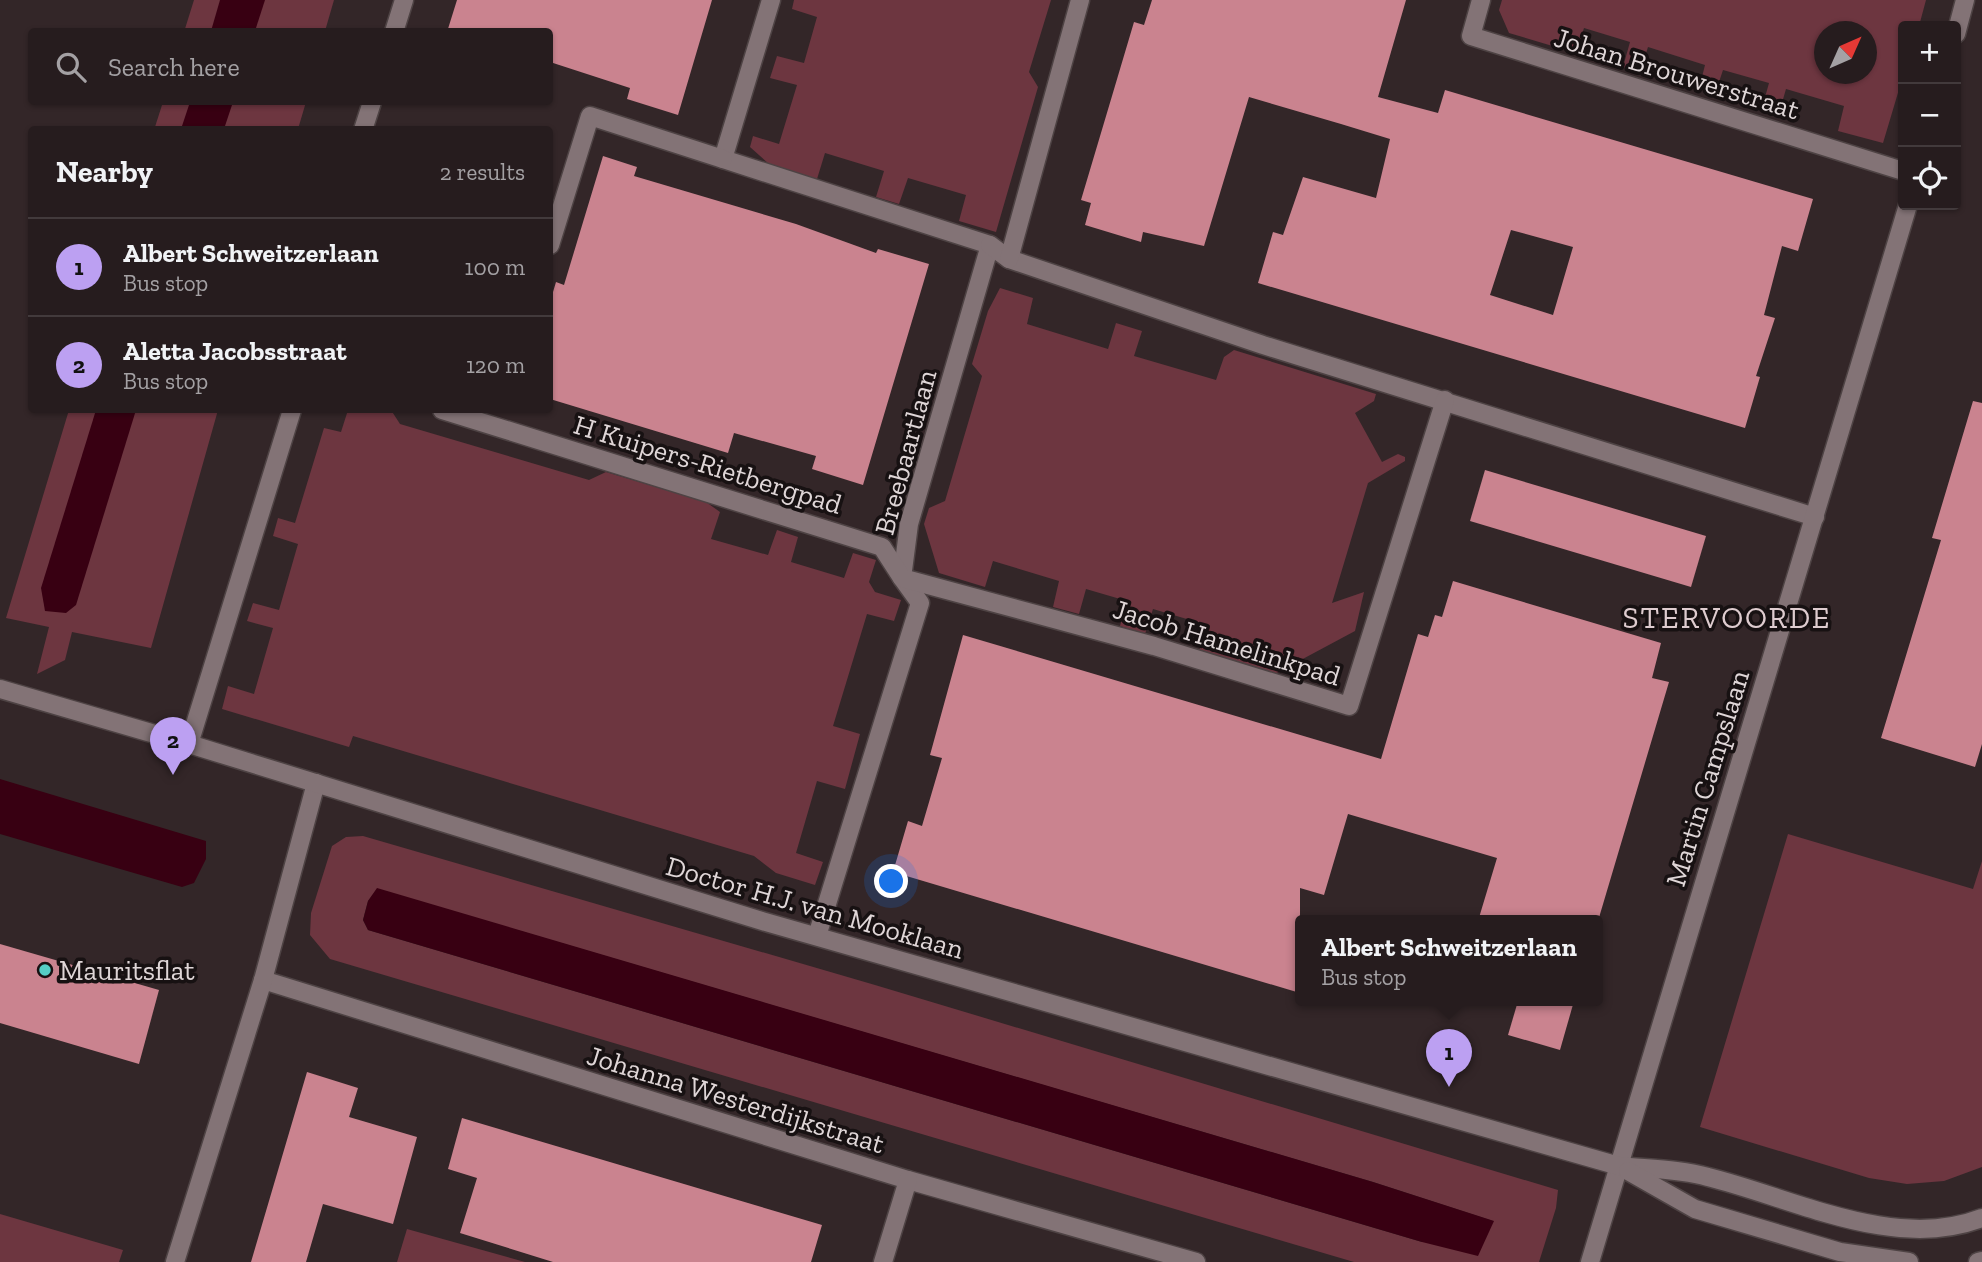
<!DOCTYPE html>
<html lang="en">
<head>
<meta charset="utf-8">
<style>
  :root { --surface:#261c1e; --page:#32292b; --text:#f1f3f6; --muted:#a4a1a4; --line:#423a3c; --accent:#bca0f2 }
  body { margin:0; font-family:"Zilla Slab",serif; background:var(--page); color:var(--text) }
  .controls { position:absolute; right:21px; top:21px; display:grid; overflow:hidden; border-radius:7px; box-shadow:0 2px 5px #0004 }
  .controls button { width:63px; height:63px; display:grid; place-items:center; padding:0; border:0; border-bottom:2px solid var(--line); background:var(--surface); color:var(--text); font:35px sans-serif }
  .compass { position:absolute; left:1814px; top:21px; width:63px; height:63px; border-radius:50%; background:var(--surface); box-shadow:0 2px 5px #0004; rotate:45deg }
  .you { position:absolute; left:892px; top:882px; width:24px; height:24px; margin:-18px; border:5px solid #fff; border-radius:50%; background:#1a73e8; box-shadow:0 0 0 10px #1a73e833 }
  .badge { display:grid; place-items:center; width:46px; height:46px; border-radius:50%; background:var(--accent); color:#111; font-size:23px; font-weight:700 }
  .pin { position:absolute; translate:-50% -58px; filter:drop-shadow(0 2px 4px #0008) }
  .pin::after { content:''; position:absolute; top:37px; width:24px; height:21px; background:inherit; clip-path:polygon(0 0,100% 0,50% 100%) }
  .popup { position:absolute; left:1295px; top:915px; width:308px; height:91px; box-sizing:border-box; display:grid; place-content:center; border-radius:7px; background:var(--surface); filter:drop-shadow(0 2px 5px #0005); font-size:23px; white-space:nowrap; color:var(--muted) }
  .popup b { font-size:26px; color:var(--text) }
  .popup::after { content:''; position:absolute; left:50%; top:100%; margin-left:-14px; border:14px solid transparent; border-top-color:var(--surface) }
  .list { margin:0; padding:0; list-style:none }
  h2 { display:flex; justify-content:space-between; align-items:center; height:91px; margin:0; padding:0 28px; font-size:30px }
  h2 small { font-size:23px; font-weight:400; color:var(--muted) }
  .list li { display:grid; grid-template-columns:46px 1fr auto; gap:21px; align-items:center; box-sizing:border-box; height:98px; padding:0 28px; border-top:2px solid var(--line) }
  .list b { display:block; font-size:26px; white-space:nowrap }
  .list p { margin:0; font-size:23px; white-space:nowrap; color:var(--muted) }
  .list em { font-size:23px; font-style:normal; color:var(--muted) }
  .icon { flex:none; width:38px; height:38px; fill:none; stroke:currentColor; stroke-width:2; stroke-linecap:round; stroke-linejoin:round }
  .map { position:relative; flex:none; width:1982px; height:1262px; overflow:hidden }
  .search { position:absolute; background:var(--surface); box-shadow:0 2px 5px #0004; left:28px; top:28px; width:525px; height:77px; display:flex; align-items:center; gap:18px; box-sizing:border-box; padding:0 24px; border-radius:7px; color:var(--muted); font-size:26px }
  .panel { position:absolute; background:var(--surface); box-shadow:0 2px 5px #0004; left:28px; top:126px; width:525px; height:287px; border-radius:7px }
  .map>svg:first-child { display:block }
  .green { fill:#6d3640; fill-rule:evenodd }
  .water { fill:#380012 }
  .building { fill:#ca838f; fill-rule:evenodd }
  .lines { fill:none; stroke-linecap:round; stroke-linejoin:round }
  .minor-casing { stroke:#4e4344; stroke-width:21 }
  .tertiary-casing { stroke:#4e4344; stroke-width:21 }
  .minor { stroke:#837376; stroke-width:18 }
  .tertiary { stroke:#837376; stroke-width:18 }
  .poi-dot { fill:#55cec5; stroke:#171112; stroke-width:2.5 }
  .labels { text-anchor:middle; stroke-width:7; stroke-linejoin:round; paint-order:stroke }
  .street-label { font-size:28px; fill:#dfd6d7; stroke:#171112 }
  .poi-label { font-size:28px; fill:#dfd6d7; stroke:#171112; text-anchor:start }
  .neighbourhood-label { font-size:30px; letter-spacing:2px; fill:#decccf; stroke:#171112 }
</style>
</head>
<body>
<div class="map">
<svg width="1982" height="1262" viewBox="0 0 1982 1262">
  <rect width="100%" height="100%" fill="#332628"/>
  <g class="green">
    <polygon points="194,0 334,0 325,31 184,32"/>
    <polygon points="794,0 1051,0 1029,72 1038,87 996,232 959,221 966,195 908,178 899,204 876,197 884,171 825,153 817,179 770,165 750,147 753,136 779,144 797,85 770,78 777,56 804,63 817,17 792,9"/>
    <path d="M1502 0H1926L1919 26H1903V76L1883 143 1838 131 1844 106 1786 89 1779 113 1762 108 1769 83 1723 70 1715 94 1699 89 1705 65 1648 47 1640 72 1623 67 1630 42 1584 28 1576 53 1509 33 1499 10ZM1825 32H1867V74H1825Z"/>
    <polygon points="163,102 306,102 298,129 154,130"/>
    <polygon points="1000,288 1033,298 1027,324 1108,349 1116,323 1142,331 1134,356 1216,380 1224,357 1234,350 1376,394 1374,401 1355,413 1382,462 1398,454 1405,457 1405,461 1368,483 1332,603 1364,592 1355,631 1269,677 1199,651 1207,625 1153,609 1145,634 1120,626 1127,601 1086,589 1079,614 1053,607 1059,581 993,561 985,587 939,573 924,524 929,508 945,501 982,376 972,364 988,311"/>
    <polygon points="69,410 218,410 151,648 72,632 65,660 37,674 49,627 6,618"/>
    <polygon points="348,410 391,410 400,424 589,480 606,472 706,502 720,512 711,539 768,555 777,530 798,537 791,562 844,578 853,553 876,560 869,582 875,592 901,600 894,621 867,614 833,726 860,734 845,789 817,781 796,853 823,862 815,885 776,873 754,856 353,736 349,747 222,709 228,686 254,694 273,628 247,621 253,603 279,610 298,544 273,536 278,518 295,523 324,428 341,432"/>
    <polygon points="1788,834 1973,889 1982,861 1982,1167 1944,1181 1907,1184 1869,1178 1700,1127"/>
    <path d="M363 836 875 985 1558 1190 1556 1208 1539 1262H1354L330 959 310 935 311 913 332 846 346 837ZM377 889 1373 1182 1493 1221 1422 1242 368 930 363 920 368 901Z"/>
    <polygon points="0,1214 123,1250 119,1262 0,1262"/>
    <polygon points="407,1229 525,1262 397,1262"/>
  </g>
  <g class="water">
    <polygon points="220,0 265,0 255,31 211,31"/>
    <polygon points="190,102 233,102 224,129 181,129"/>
    <polygon points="96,410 136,410 76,605 66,613 45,611 41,588"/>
    <polygon points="0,779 206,841 206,859 194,883 182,887 0,834"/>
    <polygon points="377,888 1373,1182 1494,1221 1478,1256 1422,1242 368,930 363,920 368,901"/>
  </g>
  <g class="building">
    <polygon points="457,0 712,0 678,115 627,99 630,88 550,62 550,32 447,32"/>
    <path d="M1152 0H1406L1378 97 1438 113 1445 90 1813 199 1798 251 1782 246 1764 315 1775 318 1756 376 1760 377 1745 428 1258 283 1273 232 1283 235 1303 177 1376 198 1390 139 1341 124 1249 97 1204 246 1143 232 1141 242 1085 225 1091 203 1081 200 1112 96 1134 22 1144 25ZM1511 230 1573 247 1553 315 1490 295Z"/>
    <polygon points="603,156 637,167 634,176 796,224 876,253 878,249 929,264 863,485 812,469 816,456 734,433 728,453 550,399 550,302 556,282 564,285"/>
    <polygon points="1973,401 1982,403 1982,744 1975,767 1881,738 1941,540 1932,538"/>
    <polygon points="1485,470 1706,536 1691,587 1470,521"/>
    <polygon points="1453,581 1661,643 1652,678 1669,682 1598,921 1478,921 1497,858 1348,814 1324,895 1300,888 1300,993 893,872 908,821 922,826 942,758 930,755 963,635 1381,759 1418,634 1428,637 1435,615 1442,617"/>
    <polygon points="0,944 159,990 139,1064 0,1023"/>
    <polygon points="1518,1001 1574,1001 1560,1050 1508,1035"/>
    <polygon points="307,1072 358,1088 349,1117 417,1137 393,1224 323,1204 306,1262 251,1262"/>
    <polygon points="462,1118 822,1225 811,1262 553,1262 460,1233 477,1178 448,1169"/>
  </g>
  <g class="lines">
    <defs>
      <g id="minor">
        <polyline points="771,0 723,159 990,245 909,524 902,578 920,603 817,936"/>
        <polyline points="1481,0 1471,36 1903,171"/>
        <polyline points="394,32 404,0"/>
        <polyline points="1956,34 1965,0"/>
        <polyline points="363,130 372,102"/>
        <polyline points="550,245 590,116 723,159"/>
        <polyline points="990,245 1009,259 1263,345 1815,517"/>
        <polyline points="1009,259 1080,0"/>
        <polyline points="442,410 882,547 902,578 1154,646 1349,706 1445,400"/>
        <polyline points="189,744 292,410"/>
        <polyline points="263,980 908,1180 1196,1262"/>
        <polyline points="175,1262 263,980 316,783"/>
        <polyline points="883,1262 908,1180"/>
        <polyline points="1590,1262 1908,205"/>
      </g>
      <g id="tertiary">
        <path d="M0 689 189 744 762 921 1619 1166C1648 1169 1680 1169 1708 1177 1793 1198 1895 1252 1982 1218"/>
        <polyline points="1628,1171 1695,1209 1840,1252 1909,1262"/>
        <polyline points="1978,1262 1982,1261"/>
      </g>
    </defs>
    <use href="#minor" class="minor-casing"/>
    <use href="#tertiary" class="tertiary-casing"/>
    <use href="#minor" class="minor"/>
    <use href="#tertiary" class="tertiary"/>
  </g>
  <circle class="poi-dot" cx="45" cy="970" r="7"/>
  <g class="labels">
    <g class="street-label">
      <text transform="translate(1677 73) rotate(17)" y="10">Johan Brouwerstraat</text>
      <text transform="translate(905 452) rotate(-75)" y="10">Breebaartlaan</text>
      <text transform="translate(708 464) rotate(17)" y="10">H Kuipers-Rietbergpad</text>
      <text transform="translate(1227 642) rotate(17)" y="10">Jacob Hamelinkpad</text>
      <text transform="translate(1707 778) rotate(-73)" y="10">Martin Campslaan</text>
      <text transform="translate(815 907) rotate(16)" y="10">Doctor H.J. van Mooklaan</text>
      <text transform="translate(736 1099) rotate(17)" y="10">Johanna Westerdijkstraat</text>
    </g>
    <g class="poi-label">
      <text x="59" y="980">Mauritsflat</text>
    </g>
    <g class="neighbourhood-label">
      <text x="1727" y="628">STERVOORDE</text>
    </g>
  </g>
</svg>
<div class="controls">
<button>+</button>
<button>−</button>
<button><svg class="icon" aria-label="locate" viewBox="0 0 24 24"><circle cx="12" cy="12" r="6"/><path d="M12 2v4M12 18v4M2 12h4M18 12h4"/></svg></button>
</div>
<svg class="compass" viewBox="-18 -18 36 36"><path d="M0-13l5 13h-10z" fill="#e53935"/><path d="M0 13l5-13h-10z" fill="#a4a1a4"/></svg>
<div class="you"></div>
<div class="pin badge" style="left:1449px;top:1087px">1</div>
<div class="popup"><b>Albert Schweitzerlaan</b>Bus stop</div>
<div class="pin badge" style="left:173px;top:775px">2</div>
<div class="search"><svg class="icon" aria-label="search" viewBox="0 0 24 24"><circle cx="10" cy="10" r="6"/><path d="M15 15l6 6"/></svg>Search here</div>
<section class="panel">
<h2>Nearby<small>2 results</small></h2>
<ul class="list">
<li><span class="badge">1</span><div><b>Albert Schweitzerlaan</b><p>Bus stop</p></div><em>100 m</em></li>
<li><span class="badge">2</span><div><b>Aletta Jacobsstraat</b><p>Bus stop</p></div><em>120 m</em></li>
</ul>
</section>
</div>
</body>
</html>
